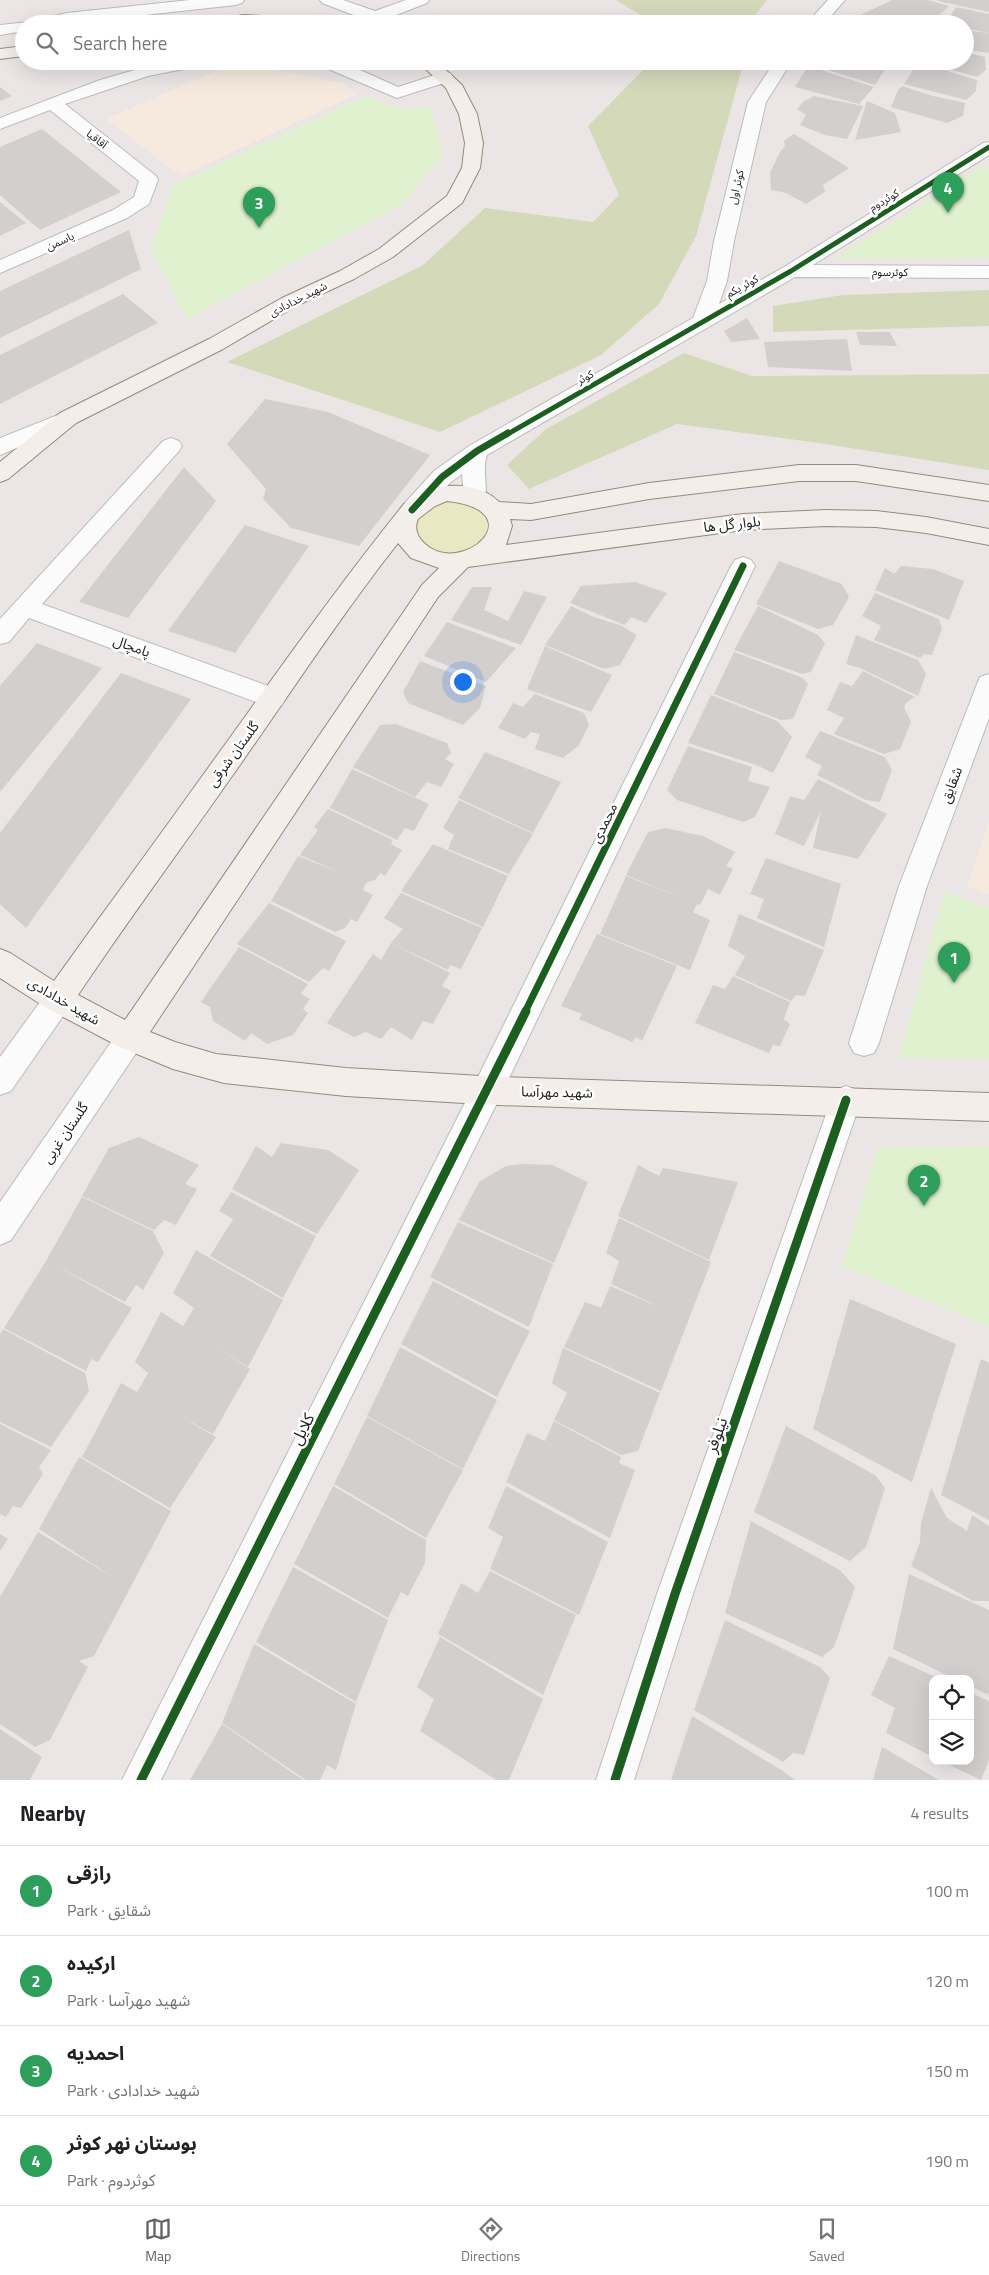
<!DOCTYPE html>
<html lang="en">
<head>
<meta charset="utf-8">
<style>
  :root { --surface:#fff; --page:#f2f2f2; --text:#202124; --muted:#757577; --line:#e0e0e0; --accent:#656363 }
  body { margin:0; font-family:"Titillium Web","Noto Sans Arabic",sans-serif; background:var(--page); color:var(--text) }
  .controls { position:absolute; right:15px; bottom:15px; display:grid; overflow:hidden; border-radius:10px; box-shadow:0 5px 20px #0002 }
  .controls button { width:45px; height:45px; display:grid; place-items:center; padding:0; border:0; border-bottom:1px solid var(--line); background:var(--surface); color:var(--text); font:25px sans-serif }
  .you { position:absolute; left:462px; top:681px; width:18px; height:18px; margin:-12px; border:4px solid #fff; border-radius:50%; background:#1a73e8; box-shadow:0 0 0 8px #1a73e833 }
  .badge { display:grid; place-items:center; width:32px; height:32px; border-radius:50%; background:var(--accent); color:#fff; font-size:16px; font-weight:700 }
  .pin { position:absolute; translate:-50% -41px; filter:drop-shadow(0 1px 2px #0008) }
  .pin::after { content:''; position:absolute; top:26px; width:18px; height:15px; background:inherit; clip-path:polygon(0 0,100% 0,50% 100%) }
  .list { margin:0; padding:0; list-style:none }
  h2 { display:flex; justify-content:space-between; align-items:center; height:65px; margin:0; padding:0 20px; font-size:21px }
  h2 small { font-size:16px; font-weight:400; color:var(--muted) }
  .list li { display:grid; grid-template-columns:32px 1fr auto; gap:15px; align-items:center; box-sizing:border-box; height:90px; padding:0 20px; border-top:1px solid var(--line) }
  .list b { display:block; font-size:19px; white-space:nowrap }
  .list p { margin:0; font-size:16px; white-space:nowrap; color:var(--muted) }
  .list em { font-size:16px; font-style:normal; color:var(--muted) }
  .icon { flex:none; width:28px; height:28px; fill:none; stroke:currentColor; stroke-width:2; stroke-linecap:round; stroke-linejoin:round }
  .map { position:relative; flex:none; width:989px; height:1780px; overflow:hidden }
  .search { position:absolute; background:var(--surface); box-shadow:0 5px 20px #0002; left:15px; right:15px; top:15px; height:55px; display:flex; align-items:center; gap:12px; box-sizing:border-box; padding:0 18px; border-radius:28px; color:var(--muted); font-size:19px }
  .sheet { height:425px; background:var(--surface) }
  nav { display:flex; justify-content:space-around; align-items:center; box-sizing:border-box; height:70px; border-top:1px solid var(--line); background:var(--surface); font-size:14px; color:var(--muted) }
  nav a { display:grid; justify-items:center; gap:2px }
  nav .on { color:var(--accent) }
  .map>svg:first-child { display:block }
  .education { fill:#f6eadf }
  .grass { fill:#e9e8c2 }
  .forest { fill:#d4d9ba }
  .park { fill:#dff1cf }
  .building { fill:#d4cfcf }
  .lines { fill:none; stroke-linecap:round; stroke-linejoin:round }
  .minor-casing { stroke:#bdbbba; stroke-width:2 }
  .secondary-casing { stroke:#958b7d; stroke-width:2 }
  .minor { fill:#fcfbfb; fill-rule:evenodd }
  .secondary { fill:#f3eee9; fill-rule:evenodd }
  .cycleway-far2-casing { stroke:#fff; stroke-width:7 }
  .cycleway-far1-casing { stroke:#fff; stroke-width:10 }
  .cycleway-casing { stroke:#fff; stroke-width:12 }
  .cycleway-far2 { stroke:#1b5e20; stroke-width:5 }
  .cycleway-far1 { stroke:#1b5e20; stroke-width:7 }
  .cycleway { stroke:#1b5e20; stroke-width:9 }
  .labels { text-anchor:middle; stroke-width:5; stroke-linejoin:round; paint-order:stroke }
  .far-street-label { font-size:11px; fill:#1d1d1d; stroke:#fff }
  .street-label { font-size:14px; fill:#1d1d1d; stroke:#fff }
  .near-street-label { font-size:16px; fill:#1d1d1d; stroke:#fff }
</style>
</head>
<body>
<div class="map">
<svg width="989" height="1780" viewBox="0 0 989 1780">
  <rect width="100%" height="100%" fill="#ebe6e5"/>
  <g class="education">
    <polygon points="223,68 269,69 341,83 357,94 181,176 106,119"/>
    <polygon points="989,821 989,895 967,886"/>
  </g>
  <polygon class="grass" points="450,498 485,509 493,527 484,544 462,554 437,552 427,547 414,532 418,514"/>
  <g class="forest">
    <polygon points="616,0 767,0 748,24 655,24"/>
    <polygon points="652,61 718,61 742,68 696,236 659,304 601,355 440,432 227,362 423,265 485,208 593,222 619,195 588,126"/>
    <polygon points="989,290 989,326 773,332 773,306 843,295"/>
    <polygon points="684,353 752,376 989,374 989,470 819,443 677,424 529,489 507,465 546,429"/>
  </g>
  <g class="park">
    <polygon points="366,96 402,110 431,107 443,155 402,205 187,319 151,250 173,185"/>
    <polygon points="982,166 989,168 989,258 834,259"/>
    <polygon points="944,892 989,908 989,1059 899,1058"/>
    <polygon points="989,1146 989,1327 842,1266 878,1147"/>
  </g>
  <g class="building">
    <polygon points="892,0 928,0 949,6 929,24 843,23"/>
    <polygon points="938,0 989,0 989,12 938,1"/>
    <polygon points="956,7 989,14 989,33 965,28 965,24 946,23"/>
    <polygon points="965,30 989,33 989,53 965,49"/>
    <polygon points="965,52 985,57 986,70 977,77 924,62 965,61"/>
    <polygon points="811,61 884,61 889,63 875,85 809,64"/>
    <polygon points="918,62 977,80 976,91 966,100 904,84"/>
    <polygon points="808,66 874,87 859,104 795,87"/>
    <polygon points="902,86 933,96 965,103 963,116 947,123 891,107 898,90"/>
    <polygon points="0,87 12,96 0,101"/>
    <polygon points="814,96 863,106 847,139 825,135 800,125 806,115 797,109 804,101"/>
    <polygon points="867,101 895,113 901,132 855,140"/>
    <polygon points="42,129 121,192 40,230 0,195 0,147"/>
    <polygon points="794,134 849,168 823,185 825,192 806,204 786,193 771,190 770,173 780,152 785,146 784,141"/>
    <polygon points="0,202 26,223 0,236"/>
    <polygon points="129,230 141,269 0,338 0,291"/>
    <polygon points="123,294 158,323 0,404 0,355"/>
    <polygon points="747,318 760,339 731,342 724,331"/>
    <polygon points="856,332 890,332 897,346 860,345"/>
    <polygon points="847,339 852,371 768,367 764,342"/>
    <polygon points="265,399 328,412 430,455 359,546 291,528 263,499 266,489 227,444"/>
    <polygon points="184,467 216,501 128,618 79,602"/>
    <polygon points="245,525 309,546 235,653 168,631"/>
    <polygon points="779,561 842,584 849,597 833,625 818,629 756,604"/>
    <polygon points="901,566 933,569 964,581 949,620 875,590 885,568 894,574"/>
    <polygon points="635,582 667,593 646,623 631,617 625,625 570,603 581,586"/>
    <polygon points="472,587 492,587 484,610 508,621 524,591 547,597 521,645 451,620"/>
    <polygon points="875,593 939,619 942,629 932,655 924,654 920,658 874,640 881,626 862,616"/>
    <polygon points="571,606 594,617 622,626 637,635 620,665 604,669 545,645"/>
    <polygon points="758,606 818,635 825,643 811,672 802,674 734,650"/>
    <polygon points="447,622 516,648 486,682 424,656"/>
    <polygon points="856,635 918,660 926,674 918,696 860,668 846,664"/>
    <polygon points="37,643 102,668 0,792 0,686"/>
    <polygon points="545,646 612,675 591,712 527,689"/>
    <polygon points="734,652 803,678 808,684 793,719 781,720 714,694"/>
    <polygon points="420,661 486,686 480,708 463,725 408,703 403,692"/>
    <polygon points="863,671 915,697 907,702 904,707 911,722 900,749 884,754 834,734 844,718 827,710 840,682 852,686"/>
    <polygon points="121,673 191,699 26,928 0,904 0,833"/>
    <polygon points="535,694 584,713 589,725 579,745 563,758 535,749 540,734 531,732 525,739 498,728 513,703 523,707"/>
    <polygon points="711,695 777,721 792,737 773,773 756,765 688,743"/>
    <polygon points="396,724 447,743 451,753 445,759 454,764 441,787 427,782 415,797 353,767 380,725"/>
    <polygon points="820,731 885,757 892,770 880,802 866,800 817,775 822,766 805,757"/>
    <polygon points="688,746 752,767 748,781 770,787 755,817 743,822 677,800 667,790"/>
    <polygon points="485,752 561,782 533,833 458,798"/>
    <polygon points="352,769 429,804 414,831 405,828 397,840 330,808"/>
    <polygon points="818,779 887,814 858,859 813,848 821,811 804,846 775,834 790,796 804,800"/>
    <polygon points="459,800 533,834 509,874 448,849 454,835 443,828"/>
    <polygon points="328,809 393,840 391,844 402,850 385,876 380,873 375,880 366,883 363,890 373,895 357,922 351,919 345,928 335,932 271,901 298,856 341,873 300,855 318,830 314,827"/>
    <polygon points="665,828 703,836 735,852 726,866 733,869 720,895 708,889 700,905 697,904 693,912 710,920 690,970 600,934 626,876 687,900 626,875 648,832"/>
    <polygon points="433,844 508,876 483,927 401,891"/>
    <polygon points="766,858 841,884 824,947 757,918 764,899 750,894"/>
    <polygon points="401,893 482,928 461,969 450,965 448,970 391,943 403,929 384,918"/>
    <polygon points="269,903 346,941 329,971 323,968 309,982 237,944"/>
    <polygon points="739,914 824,950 805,996 796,995 791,1001 735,975 745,956 728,946"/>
    <polygon points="597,934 677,966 642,1041 636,1037 632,1042 579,1019 582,1014 561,1006"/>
    <polygon points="391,943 450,973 442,986 451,991 433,1024 423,1021 412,1040 391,1027 381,1039 366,1032 354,1037 327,1023 373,954 381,960"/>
    <polygon points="239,947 308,984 301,994 310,999 303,1009 308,1013 293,1035 267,1044 251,1033 245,1041 213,1021 210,1007 201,1002"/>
    <polygon points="733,976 790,1002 784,1019 790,1024 780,1046 773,1045 769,1053 695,1023 713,985 725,989"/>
    <polygon points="139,1137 199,1165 185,1184 197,1189 176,1225 164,1220 154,1230 82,1196 109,1148"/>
    <polygon points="281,1143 328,1150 359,1170 317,1234 232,1189 256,1146 272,1157"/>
    <polygon points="525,1164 552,1165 588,1182 554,1263 459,1220 479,1182 506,1166"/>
    <polygon points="638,1165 659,1176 663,1168 738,1182 709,1260 618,1216"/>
    <polygon points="231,1192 316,1236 283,1298 210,1256 233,1219 219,1211"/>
    <polygon points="82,1197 153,1231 164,1253 143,1290 136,1285 125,1302 51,1263 132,1308 98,1362 91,1359 86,1371 4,1328 46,1261"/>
    <polygon points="619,1218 711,1262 661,1391 564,1347 585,1302 601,1308 610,1286 662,1308 611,1284 619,1261 606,1253"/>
    <polygon points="458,1222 553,1264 529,1327 430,1277"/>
    <polygon points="196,1250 283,1300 248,1367 212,1344 250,1369 213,1434 178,1415 216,1437 170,1508 82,1457 121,1383 137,1392 148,1373 135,1362 161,1312 183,1326 194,1308 173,1293"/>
    <polygon points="433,1281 530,1331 497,1397 401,1344"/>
    <polygon points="850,1299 956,1344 912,1482 813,1429"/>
    <polygon points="3,1329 85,1373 89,1391 51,1447 0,1422 0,1334"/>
    <polygon points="400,1347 497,1400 463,1469 367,1416"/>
    <polygon points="563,1348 660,1393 638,1451 621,1455 554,1420 567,1393 552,1383"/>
    <polygon points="981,1359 989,1363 989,1520 941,1495"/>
    <polygon points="367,1417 463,1470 426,1538 334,1484"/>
    <polygon points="554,1421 621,1457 619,1463 635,1470 610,1538 506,1482 527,1433 545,1441"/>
    <polygon points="0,1424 51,1450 39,1467 43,1474 21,1508 13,1506 6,1517 0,1514"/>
    <polygon points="786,1426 875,1475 885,1488 866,1547 850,1561 754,1512"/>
    <polygon points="79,1457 171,1511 94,1656 79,1661 88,1667 50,1740 35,1747 0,1724 0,1597 38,1532 114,1578 39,1529"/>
    <polygon points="333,1486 426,1540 425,1563 408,1596 401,1592 388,1618 294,1564"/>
    <polygon points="506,1486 608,1542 579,1615 490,1569 503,1537 488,1528"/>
    <polygon points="931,1488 947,1518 967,1531 972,1515 989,1526 989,1601 973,1601 911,1566 920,1542 921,1523"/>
    <polygon points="751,1521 840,1570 855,1587 834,1647 822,1657 725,1613"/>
    <polygon points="0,1534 8,1539 0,1551"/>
    <polygon points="293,1567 388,1620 356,1702 256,1642"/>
    <polygon points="490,1571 576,1615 543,1695 438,1634 461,1583 478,1593"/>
    <polygon points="909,1574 989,1610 989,1695 970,1686 970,1679 955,1679 893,1649"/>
    <polygon points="725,1620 820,1667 830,1678 804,1755 793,1753 783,1762 694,1710"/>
    <polygon points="440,1637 543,1699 509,1780 496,1780 420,1731 434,1699 417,1687"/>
    <polygon points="254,1644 356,1704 336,1770 327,1765 320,1780 306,1780 222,1723"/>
    <polygon points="889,1656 940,1679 933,1679 933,1757 886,1733 895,1708 871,1695"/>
    <polygon points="970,1693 989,1701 989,1760 981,1780 941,1761 970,1761"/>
    <polygon points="692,1716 783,1771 795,1780 671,1780"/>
    <polygon points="222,1724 303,1780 190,1780"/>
    <polygon points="0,1729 42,1757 30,1780 0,1780"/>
    <polygon points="882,1747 939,1780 873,1780"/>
  </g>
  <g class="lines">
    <defs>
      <g id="minor">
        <polygon points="190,0 244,0 242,3 236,5 63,24 24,24 24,31 0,35 0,25 28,22 67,13"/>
        <polygon points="320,0 343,0 375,11 406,0 429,0 427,3 381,21 378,24 360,24 364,19 322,3"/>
        <polygon points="828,0 845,0 824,24 806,24"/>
        <polygon points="166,61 206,61 204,65 148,76 65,104 156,176 158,180 149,204 127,218 0,273 0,260 113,210 134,197 139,181 50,110 0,129 0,118 100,80"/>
        <polygon points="307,61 340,61 398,87 444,72 450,73 453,77 450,81 397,98 326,68 309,65"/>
        <path d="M775 61H792L766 102 734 241 727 281 719 304 784 267 983 143 989 142V155L813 265 989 266V278L795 277 487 455C481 471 490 490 483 502L475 504 467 502 464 496 462 474 450 483 420 516 412 518 404 516 401 510 404 504 434 471 469 446 693 318 707 281 714 241 748 102Z"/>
        <polygon points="68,411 76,413 79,418 76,423 0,455 0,438"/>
        <polygon points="171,438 179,441 182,446 179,451 42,604 282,691 286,698 282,705 273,708 264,705 29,618 9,642 0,644 0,619 163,441"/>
        <polygon points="743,557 751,560 755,566 498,1101 161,1780 122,1780 476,1081 731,566 735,560"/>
        <polygon points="989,674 989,718 927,886 879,1043 874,1053 864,1056 854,1053 849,1043 899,886 977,684 980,677"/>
        <polygon points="58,987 68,991 72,1000 68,1009 11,1091 0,1095 0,1057 48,991"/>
        <polygon points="130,1025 140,1029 145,1038 140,1047 11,1240 0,1245 0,1202 120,1029"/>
        <polygon points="846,1086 857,1090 861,1100 693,1594 634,1780 596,1780 657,1594 831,1100 835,1090"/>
      </g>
      <g id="secondary">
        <polygon points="244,15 308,19 314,20 316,24 209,24 211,20"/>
        <polygon points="24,46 24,56 0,59 0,49"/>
        <polygon points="417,61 436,61 462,85 477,114 483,143 480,168 462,203 393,257 354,279 296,306 223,349 76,423 8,479 0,482 0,462 60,413 209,339 282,298 340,271 379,249 447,196 462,168 465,143 459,114 446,88"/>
        <path d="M799 465H856L989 485V501L856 481H799L649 499 531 520 510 519 512 526 506 545 743 514 826 510 876 511 926 517 989 529V545L926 533 876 527 826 526 743 530 468 567 438 597 150 1032 175 1042 216 1054 346 1068 498 1077 989 1093V1121L498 1105 346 1096 224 1083 173 1069 120 1047 48 1009 0 978V949L10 953 54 981C103 912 154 844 203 775 269 684 333 592 404 504 412 500 419 494 428 491 450 482 482 484 499 502L531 504 649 483ZM447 501C536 511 461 579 424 543 417 536 414 528 418 519L435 506ZM398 543 411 558 439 568 422 585 125 1020 78 995C129 919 183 846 235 772 289 695 340 617 398 543Z"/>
      </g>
    </defs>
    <use href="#minor" class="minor-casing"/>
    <use href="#secondary" class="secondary-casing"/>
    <use href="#minor" class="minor"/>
    <use href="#secondary" class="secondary"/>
    <defs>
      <polyline id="cycleway-far2" points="506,435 791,271 989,147"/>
      <g id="cycleway-far1">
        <polyline points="412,510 442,477 477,451 508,433"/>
        <polyline points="525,1012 743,566"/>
      </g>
      <g id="cycleway">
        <polyline points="141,1780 526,1011"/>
        <polyline points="615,1780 675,1594 846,1100"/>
      </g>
    </defs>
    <use href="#cycleway-far2" class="cycleway-far2-casing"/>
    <use href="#cycleway-far1" class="cycleway-far1-casing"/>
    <use href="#cycleway" class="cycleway-casing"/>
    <use href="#cycleway-far2" class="cycleway-far2"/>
    <use href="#cycleway-far1" class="cycleway-far1"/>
    <use href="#cycleway" class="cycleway"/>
  </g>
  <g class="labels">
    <g class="far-street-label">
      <text transform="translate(97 139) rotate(38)" y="4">آقاقیا</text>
      <text transform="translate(736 187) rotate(-77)" y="4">کوثر اول</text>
      <text transform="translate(884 200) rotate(-31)" y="4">کوثردوم</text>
      <text transform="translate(60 241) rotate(-24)" y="4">یاسمن</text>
      <text x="890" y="276">کوثرسوم</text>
      <text transform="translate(742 286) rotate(-29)" y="4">کوثر یکم</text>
      <text transform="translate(298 299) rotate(-27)" y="4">شهید خدادادی</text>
      <text transform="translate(585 377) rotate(-30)" y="4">کوثر</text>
    </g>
    <g class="street-label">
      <text transform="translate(732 524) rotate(-6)" y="5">بلوار گل ها</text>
      <text transform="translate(132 646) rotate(20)" y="5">پامچال</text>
      <text transform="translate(233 754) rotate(-54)" y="5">گلستان شرقی</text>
      <text transform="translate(951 785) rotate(-69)" y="5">شقایق</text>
      <text transform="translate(604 823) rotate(-64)" y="5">محمدی</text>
      <text transform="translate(64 1001) rotate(30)" y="5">شهید خدادادی</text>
      <text transform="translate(557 1092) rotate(1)" y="5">شهید مهرآسا</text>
      <text transform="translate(65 1133) rotate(-56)" y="5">گلستان غربی</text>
    </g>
    <g class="near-street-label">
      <text transform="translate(302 1429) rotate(-63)" y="6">کلایل</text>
      <text transform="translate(716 1435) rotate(-71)" y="6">نیلوفر</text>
    </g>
  </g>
</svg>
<div class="controls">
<button><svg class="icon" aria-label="locate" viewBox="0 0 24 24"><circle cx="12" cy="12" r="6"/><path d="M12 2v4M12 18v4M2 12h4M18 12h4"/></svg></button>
<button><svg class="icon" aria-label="layers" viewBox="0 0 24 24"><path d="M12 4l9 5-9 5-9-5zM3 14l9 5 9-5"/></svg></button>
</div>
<div class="you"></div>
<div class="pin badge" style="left:954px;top:983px;background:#2e9e5b">1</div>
<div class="pin badge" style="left:924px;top:1206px;background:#2e9e5b">2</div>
<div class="pin badge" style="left:259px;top:228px;background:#2e9e5b">3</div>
<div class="pin badge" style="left:948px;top:213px;background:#2e9e5b">4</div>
<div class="search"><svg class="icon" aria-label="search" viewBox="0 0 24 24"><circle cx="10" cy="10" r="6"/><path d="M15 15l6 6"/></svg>Search here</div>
</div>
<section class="sheet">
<h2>Nearby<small>4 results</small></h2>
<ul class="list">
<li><span class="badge" style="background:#2e9e5b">1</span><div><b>رازقی</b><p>Park · شقایق</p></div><em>100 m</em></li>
<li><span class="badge" style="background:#2e9e5b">2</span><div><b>ارکیده</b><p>Park · شهید مهرآسا</p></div><em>120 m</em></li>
<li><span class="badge" style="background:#2e9e5b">3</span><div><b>احمدیه</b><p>Park · شهید خدادادی</p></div><em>150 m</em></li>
<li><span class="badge" style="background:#2e9e5b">4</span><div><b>بوستان نهر کوثر</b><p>Park · کوثردوم</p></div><em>190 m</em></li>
</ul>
</section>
<nav>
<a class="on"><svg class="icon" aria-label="map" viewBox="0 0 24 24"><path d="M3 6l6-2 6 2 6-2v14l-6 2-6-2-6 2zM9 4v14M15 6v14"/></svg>Map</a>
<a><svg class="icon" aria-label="directions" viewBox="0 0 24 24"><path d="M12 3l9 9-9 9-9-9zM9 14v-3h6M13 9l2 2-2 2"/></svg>Directions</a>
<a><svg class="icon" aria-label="saved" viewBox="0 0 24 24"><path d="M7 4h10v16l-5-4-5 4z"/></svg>Saved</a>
</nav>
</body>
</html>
